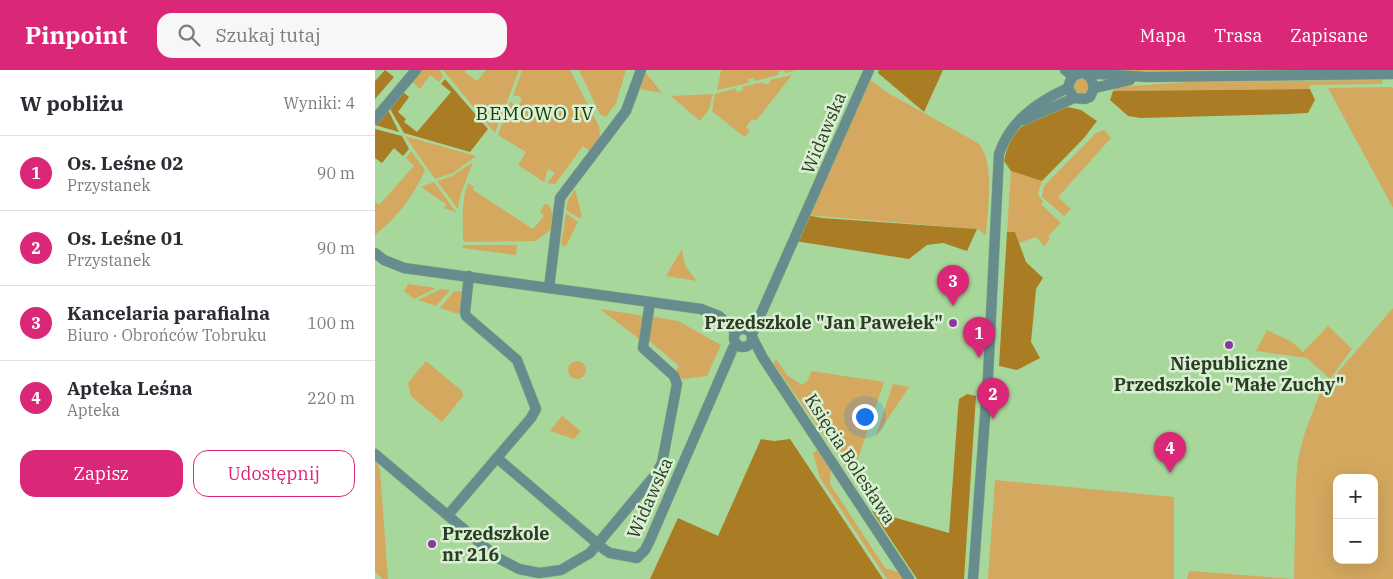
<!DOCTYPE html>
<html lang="pl">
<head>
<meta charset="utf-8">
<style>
  :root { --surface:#fff; --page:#f7f7f7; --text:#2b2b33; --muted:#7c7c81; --line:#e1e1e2; --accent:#db2777 }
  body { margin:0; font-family:"IBM Plex Serif",serif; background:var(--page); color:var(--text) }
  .controls { position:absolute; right:15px; bottom:15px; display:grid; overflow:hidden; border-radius:10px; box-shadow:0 5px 20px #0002 }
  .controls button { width:45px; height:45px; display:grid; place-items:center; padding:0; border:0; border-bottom:1px solid var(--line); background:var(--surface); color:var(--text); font:25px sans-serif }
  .you { position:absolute; left:489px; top:346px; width:18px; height:18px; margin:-12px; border:4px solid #fff; border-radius:50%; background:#1a73e8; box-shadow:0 0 0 8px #1a73e833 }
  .badge { display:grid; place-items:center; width:32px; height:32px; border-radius:50%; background:var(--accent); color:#fff; font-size:16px; font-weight:700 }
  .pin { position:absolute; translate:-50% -41px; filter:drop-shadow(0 1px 2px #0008) }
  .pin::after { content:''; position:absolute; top:26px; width:18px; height:15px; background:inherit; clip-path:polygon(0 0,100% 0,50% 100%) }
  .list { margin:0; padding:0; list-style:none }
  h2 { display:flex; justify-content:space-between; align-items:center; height:65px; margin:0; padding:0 20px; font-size:21px }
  h2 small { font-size:16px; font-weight:400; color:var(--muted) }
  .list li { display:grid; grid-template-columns:32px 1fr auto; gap:15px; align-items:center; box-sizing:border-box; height:75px; padding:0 20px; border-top:1px solid var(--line) }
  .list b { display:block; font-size:19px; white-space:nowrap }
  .list p { margin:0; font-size:16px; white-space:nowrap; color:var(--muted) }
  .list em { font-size:16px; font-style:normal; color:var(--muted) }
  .actions { display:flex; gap:10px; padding:15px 20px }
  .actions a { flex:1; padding:11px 0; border:1px solid var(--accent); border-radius:15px; text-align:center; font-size:18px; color:var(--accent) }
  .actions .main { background:var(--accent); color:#fff }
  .icon { flex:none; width:28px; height:28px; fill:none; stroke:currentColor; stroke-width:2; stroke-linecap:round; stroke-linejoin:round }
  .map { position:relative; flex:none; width:1018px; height:509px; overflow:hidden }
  header { display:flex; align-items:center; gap:30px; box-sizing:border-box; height:70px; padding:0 25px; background:var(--accent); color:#fff }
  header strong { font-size:24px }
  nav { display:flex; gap:28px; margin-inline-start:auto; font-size:18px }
  .search { width:350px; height:45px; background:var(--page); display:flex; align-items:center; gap:12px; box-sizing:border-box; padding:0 18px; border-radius:15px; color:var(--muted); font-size:19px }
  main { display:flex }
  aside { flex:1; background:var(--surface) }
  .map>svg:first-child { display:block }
  .green { fill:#d4a85f; fill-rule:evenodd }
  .forest { fill:#aa7c24 }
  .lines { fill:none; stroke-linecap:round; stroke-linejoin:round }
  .minor-casing { stroke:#8cb581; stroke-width:11 }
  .tertiary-casing { stroke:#8cb581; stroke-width:11 }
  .minor { stroke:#668c8e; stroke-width:10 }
  .tertiary { stroke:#668c8e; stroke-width:10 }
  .poi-dot { fill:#8d36a3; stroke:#d9f0d2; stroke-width:2 }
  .labels { text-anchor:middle; stroke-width:5; stroke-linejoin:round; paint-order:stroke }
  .street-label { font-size:18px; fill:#2b3d25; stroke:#d9f0d2 }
  .poi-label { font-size:18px; font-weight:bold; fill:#2b3d25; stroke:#d9f0d2; text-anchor:end }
  .neighbourhood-label { font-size:19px; letter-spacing:1px; fill:#163f06; stroke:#d9f0d2 }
</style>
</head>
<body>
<header>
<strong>Pinpoint</strong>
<div class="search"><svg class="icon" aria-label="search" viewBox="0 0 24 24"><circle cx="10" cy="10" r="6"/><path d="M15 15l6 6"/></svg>Szukaj tutaj</div>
<nav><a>Mapa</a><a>Trasa</a><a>Zapisane</a></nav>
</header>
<main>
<aside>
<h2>W pobliżu<small>Wyniki: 4</small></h2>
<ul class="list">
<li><span class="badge">1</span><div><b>Os. Leśne 02</b><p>Przystanek</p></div><em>90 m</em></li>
<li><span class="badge">2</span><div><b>Os. Leśne 01</b><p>Przystanek</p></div><em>90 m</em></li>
<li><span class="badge">3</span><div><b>Kancelaria parafialna</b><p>Biuro · Obrońców Tobruku</p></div><em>100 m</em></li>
<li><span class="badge">4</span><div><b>Apteka Leśna</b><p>Apteka</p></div><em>220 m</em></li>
</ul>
<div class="actions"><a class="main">Zapisz</a><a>Udostępnij</a></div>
</aside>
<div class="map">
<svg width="1018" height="509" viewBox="0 0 1018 509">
  <rect width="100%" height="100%" fill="#a8d79b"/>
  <g class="green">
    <polygon points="44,0 65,0 68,7 64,12 55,5 45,19 35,10"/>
    <polygon points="68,0 91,0 90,2 102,11 111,0 144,0 120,63"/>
    <polygon points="147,0 195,0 224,56 225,67 215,81 208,76 180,114 172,113 180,103 173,99 169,112 143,95 151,82 123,65 135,32 142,36 147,31 144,26 138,26"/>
    <polygon points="204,0 251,0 241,33 231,47 225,44"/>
    <polygon points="346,0 422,0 410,3 409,0 403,2 403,5 380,11 379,8 373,9 374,13 342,20"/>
    <polygon points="735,0 857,0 735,2"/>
    <polygon points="271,3 287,23 265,19"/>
    <polygon points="417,5 381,51 377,49 371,57 375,61 369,67 337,41 340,24 361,18 362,22 368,20 367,17 388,12 389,14 395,13 395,10"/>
    <path d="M491 7 513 23 603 73C621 91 612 141 611 165L602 159 431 145Z"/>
    <circle cx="706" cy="17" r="8"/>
    <polygon points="1007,10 1007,14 935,15 935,19 738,21 740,17 815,12"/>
    <polygon points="1014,17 1018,18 1018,138 953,18"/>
    <polygon points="338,24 334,39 325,51 296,26"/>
    <polygon points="729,60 736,68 683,127 696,139 689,146 667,127 669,116 721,63"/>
    <polygon points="30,66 101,86 78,103 60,109"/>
    <path d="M36 81 50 100C39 126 22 147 0 165V132L4 135 39 96 31 88Z"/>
    <polygon points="98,92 85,126 83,139 62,111 77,106"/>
    <polygon points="636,101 667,111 663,124 668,132 666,134 686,153 673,166 675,169 669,176 661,167 644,173 640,162 632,162"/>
    <polygon points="59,112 81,142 69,138 71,134 46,117"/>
    <path d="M93 113 99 117 98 120 158 159 169 146 165 142 170 134 174 135 178 145 176 159 161 171 90 172 88 170C88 149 86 132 93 113Z"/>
    <polygon points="200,119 207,147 204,148 191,140 193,130"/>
    <polygon points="191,143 203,152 191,176 186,175"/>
    <polygon points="88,175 142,175 141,185 88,178"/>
    <polygon points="307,179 310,196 322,211 291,206"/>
    <polygon points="33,214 61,218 39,229 29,221"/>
    <polygon points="66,219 75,220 61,236 43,230"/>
    <polygon points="79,221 91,222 87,238 83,244 65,238"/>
    <path d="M1018 238V509H812L814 501 919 509 921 410 923 389 930 362 945 323ZM962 408H999V490H962Z"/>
    <polygon points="225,239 269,246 266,269 264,269"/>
    <polygon points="275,246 303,251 346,275 332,306 308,309 300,302 304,296 271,268"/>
    <polygon points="953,256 977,279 955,309 932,288 881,281 892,260 917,272 928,282"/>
    <polygon points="401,289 412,305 427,315 433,310 436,301 509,312 478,403 474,401 398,293"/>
    <polygon points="51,291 87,321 88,326 67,352 36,326 33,313"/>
    <circle cx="202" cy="300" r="9"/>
    <polygon points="518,314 534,317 500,368"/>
    <polygon points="187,346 206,361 199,369 175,361"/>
    <polygon points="444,379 456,399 455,414 510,498 525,503 529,509 512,509 445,408 438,383"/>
    <polygon points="0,387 5,400 13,509 8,509 0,502"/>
    <polygon points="620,410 799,427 799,509 613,509"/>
  </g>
  <g class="forest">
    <polygon points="10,0 19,7 0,29 0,11"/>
    <polygon points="504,0 568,0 549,42 503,3"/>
    <polygon points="70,9 113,59 95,82 29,63 14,37 27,21 34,27 23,42 31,49 29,52 42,62 76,22 66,14"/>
    <polygon points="935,19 940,30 933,43 914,44 766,48 753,46 735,30 738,21"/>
    <path d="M693 37 706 40 722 51 709 68 667 111 636 101 629 91C636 55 658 45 693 37Z"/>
    <polygon points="12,38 24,62 0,55"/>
    <polygon points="0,59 27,66 34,79 28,86 19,78 7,93 0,88"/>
    <polygon points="431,145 447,148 602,159 592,181 568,173 552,175 534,189 420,171"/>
    <polygon points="632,162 640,162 651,192 668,208 661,219 656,272 665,288 642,300 624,296"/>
    <polygon points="592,324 601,326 589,509 542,509 497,441 574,463 583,339 584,329"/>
    <polygon points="386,369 399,371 415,369 508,509 275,509 303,448 343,466"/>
  </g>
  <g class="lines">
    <defs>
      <g id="minor">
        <polyline points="690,0 698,6"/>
        <polyline points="0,49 41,0"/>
        <polyline points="174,218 185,128 251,41 266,0"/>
        <polyline points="367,259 384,248"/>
        <polyline points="377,264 494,0"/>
        <polyline points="0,384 123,488 144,499 164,503 186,500 215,483 281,404 287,393 302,314 299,306 268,278 275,232"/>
        <polyline points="122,388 230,480 235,483 262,488 270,480 275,470 358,278 362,274"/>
        <polyline points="73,445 156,348 161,339 142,290 91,246 90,242 94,206"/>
      </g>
      <g id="tertiary">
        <polyline points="719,18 755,10"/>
        <path d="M699 28 693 18C695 9 698 4 707 3L772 7 1018 4"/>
        <polyline points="649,50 699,28 710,29 715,27 719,18 716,8 712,5"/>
        <polyline points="0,183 9,190 29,198 326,239 344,246 361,262"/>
        <circle cx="368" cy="268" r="9"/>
        <polyline points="377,267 388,288 534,509"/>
        <path d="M598 509 613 306 624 84C635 51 662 32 693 18"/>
      </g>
    </defs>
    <use href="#minor" class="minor-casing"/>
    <use href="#tertiary" class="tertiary-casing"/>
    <use href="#minor" class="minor"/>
    <use href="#tertiary" class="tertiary"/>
  </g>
  <g class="poi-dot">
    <circle cx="578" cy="253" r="5"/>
    <circle cx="854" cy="275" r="5"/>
    <circle cx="57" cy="474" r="5"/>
  </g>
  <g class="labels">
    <g class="street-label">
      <text transform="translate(449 63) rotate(-67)" y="6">Widawska</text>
      <text transform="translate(475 389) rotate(57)" y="6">Księcia Bolesława</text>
      <text transform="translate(275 428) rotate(-66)" y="6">Widawska</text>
    </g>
    <g class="poi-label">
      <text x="568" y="259">Przedszkole "Jan Pawełek"</text>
      <text x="854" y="300" text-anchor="middle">Niepubliczne<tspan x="854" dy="21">Przedszkole "Małe Zuchy"</tspan></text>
      <text x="67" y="470" text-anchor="start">Przedszkole<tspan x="67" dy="21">nr 216</tspan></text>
    </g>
    <g class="neighbourhood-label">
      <text x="160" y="50">BEMOWO IV</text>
    </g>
  </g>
</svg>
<div class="controls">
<button>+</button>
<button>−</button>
</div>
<div class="you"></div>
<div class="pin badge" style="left:604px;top:288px">1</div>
<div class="pin badge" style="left:618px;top:349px">2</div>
<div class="pin badge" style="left:578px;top:236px">3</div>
<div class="pin badge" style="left:795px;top:403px">4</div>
</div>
</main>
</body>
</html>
